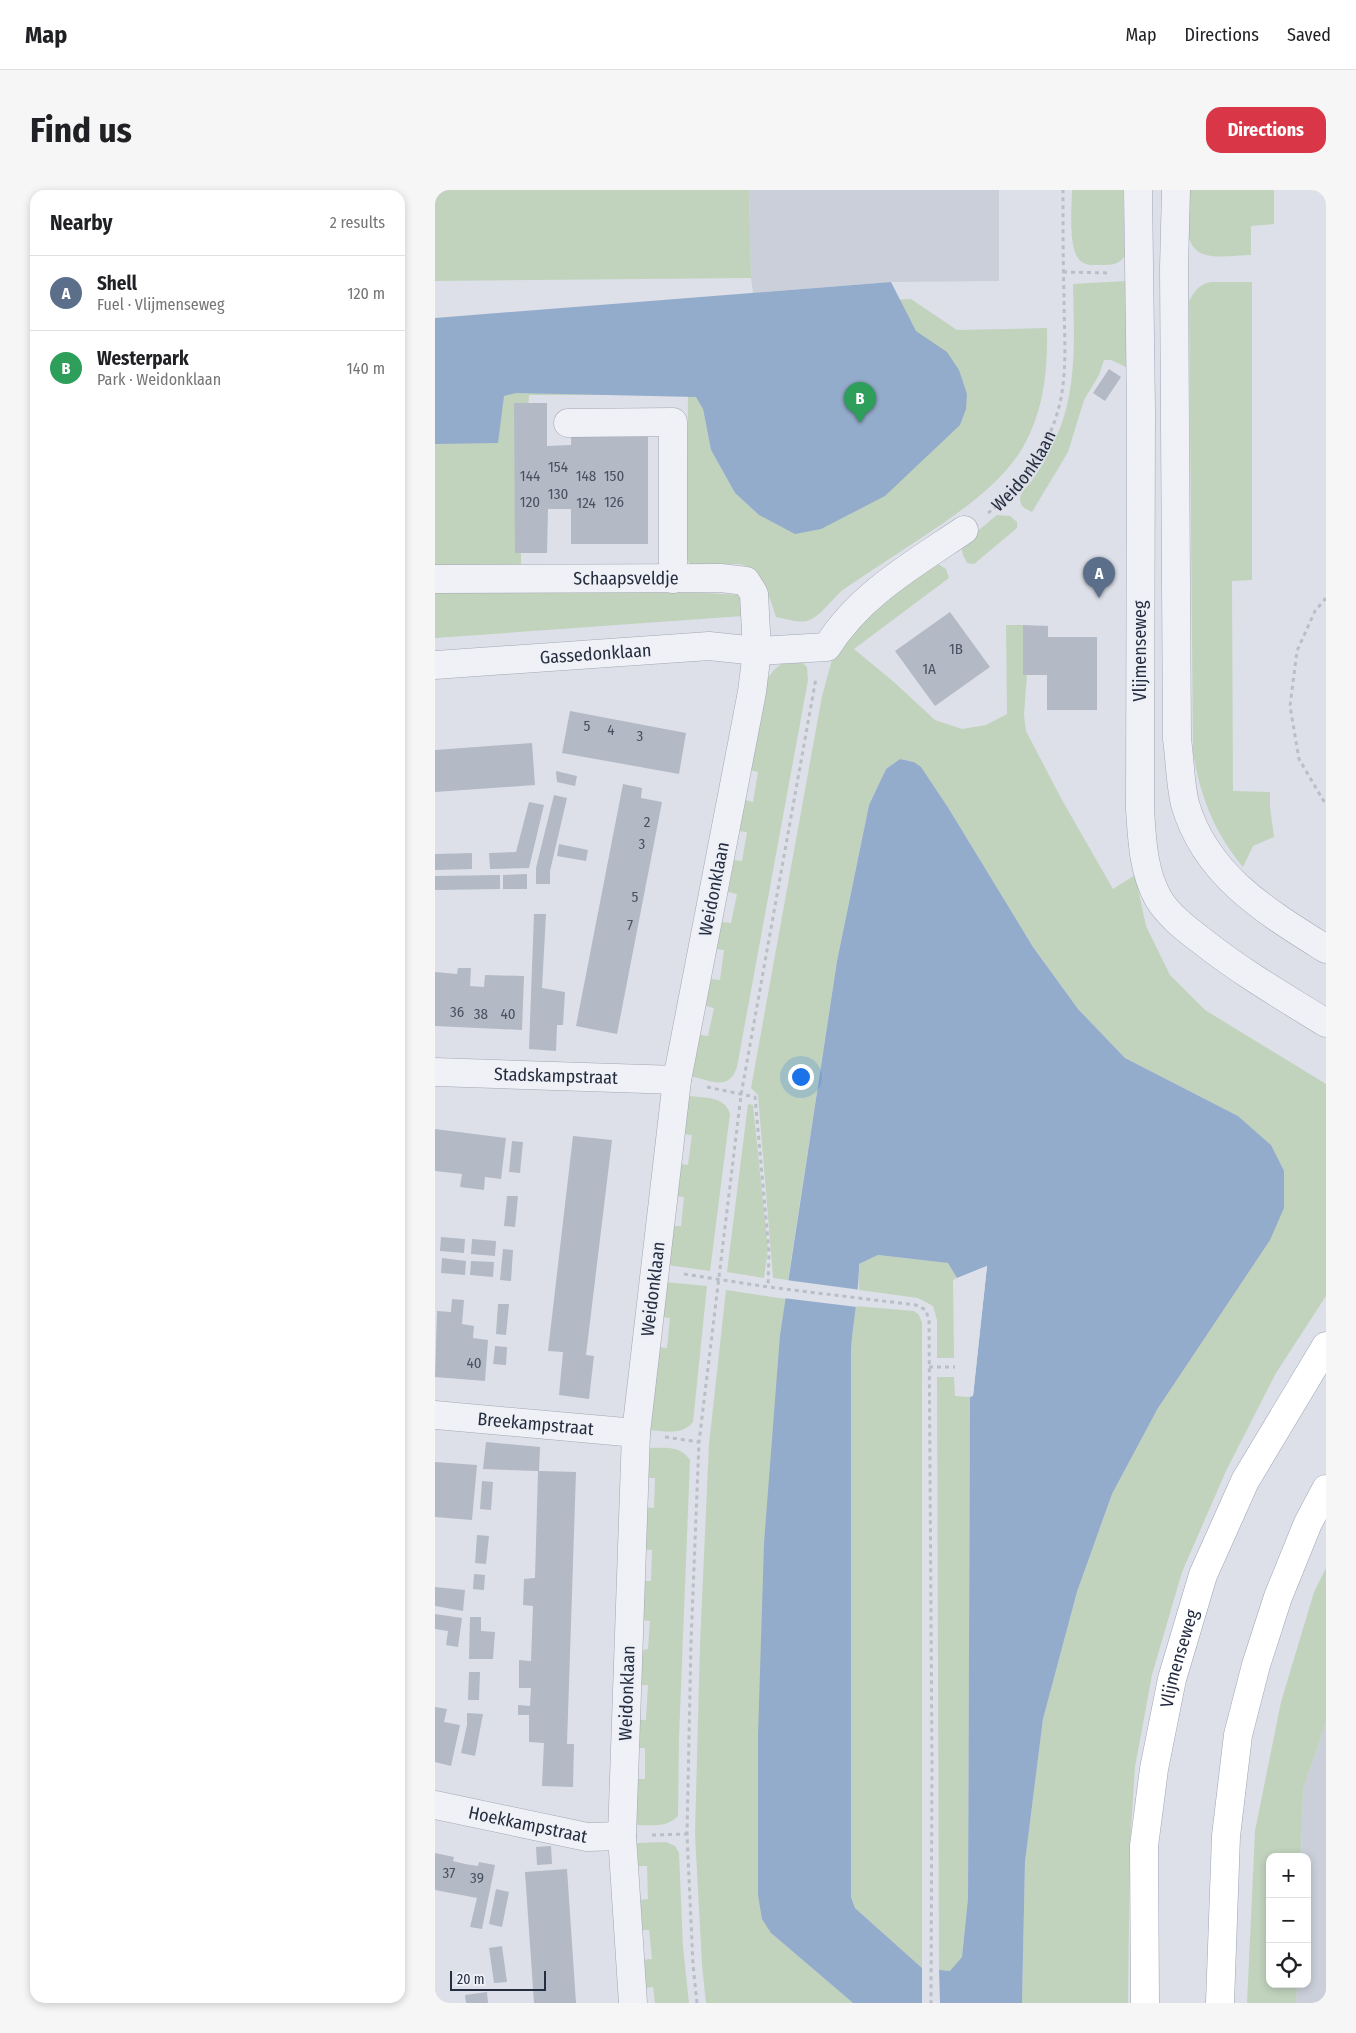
<!DOCTYPE html>
<html lang="en">
<head>
<meta charset="utf-8">
<style>
  :root { --surface:#fff; --page:#f6f6f6; --text:#202124; --muted:#757577; --line:#e0e0e0; --accent:#d93647 }
  body { margin:0; font-family:"Fira Sans Condensed",sans-serif; background:var(--page); color:var(--text) }
  .controls { position:absolute; right:15px; bottom:15px; display:grid; overflow:hidden; border-radius:10px; box-shadow:0 2px 8px #0003 }
  .controls button { width:45px; height:45px; display:grid; place-items:center; padding:0; border:0; border-bottom:1px solid var(--line); background:var(--surface); color:var(--text); font:25px sans-serif }
  .scale { position:absolute; left:15px; bottom:12px; width:96px; box-sizing:border-box; padding-left:5px; border:2px solid #252d40; border-top:0; font-size:14px; line-height:18px; white-space:nowrap; color:#252d40; -webkit-text-stroke:4px #eceff6; paint-order:stroke }
  .you { position:absolute; left:365px; top:886px; width:18px; height:18px; margin:-12px; border:4px solid #fff; border-radius:50%; background:#1a73e8; box-shadow:0 0 0 8px #1a73e833 }
  .badge { display:grid; place-items:center; width:32px; height:32px; border-radius:50%; background:var(--accent); color:#fff; font-size:16px; font-weight:700 }
  .pin { position:absolute; translate:-50% -41px; filter:drop-shadow(0 1px 2px #0008) }
  .pin::after { content:''; position:absolute; top:26px; width:18px; height:15px; background:inherit; clip-path:polygon(0 0,100% 0,50% 100%) }
  .list { margin:0; padding:0; list-style:none }
  h2 { display:flex; justify-content:space-between; align-items:center; height:65px; margin:0; padding:0 20px; font-size:21px }
  h2 small { font-size:16px; font-weight:400; color:var(--muted) }
  .list li { display:grid; grid-template-columns:32px 1fr auto; gap:15px; align-items:center; box-sizing:border-box; height:75px; padding:0 20px; border-top:1px solid var(--line) }
  .list b { display:block; font-size:19px; white-space:nowrap }
  .list p { margin:0; font-size:16px; white-space:nowrap; color:var(--muted) }
  .list em { font-size:16px; font-style:normal; color:var(--muted) }
  .icon { flex:none; width:28px; height:28px; fill:none; stroke:currentColor; stroke-width:2; stroke-linecap:round; stroke-linejoin:round }
  .map { position:relative; flex:none; width:891px; height:1813px; overflow:hidden; border-radius:15px }
  header { display:flex; align-items:center; gap:30px; box-sizing:border-box; height:70px; padding:0 25px; background:var(--surface); border-bottom:1px solid var(--line) }
  header strong { font-size:24px }
  nav { display:flex; gap:28px; margin-inline-start:auto; font-size:18px }
  .intro { display:flex; align-items:center; justify-content:space-between; box-sizing:border-box; height:120px; padding:0 30px }
  h1 { margin:0; font-size:35px }
  .button { padding:12px 22px; border-radius:15px; background:var(--accent); color:#fff; font-size:18px; font-weight:700 }
  main { display:flex; gap:30px; padding:0 30px }
  aside { flex:1; background:var(--surface); border-radius:15px; box-shadow:0 2px 8px #0003 }
  .map>svg:first-child { display:block }
  .built { fill:#cacfda }
  .green { fill:#c1d3bd }
  .water { fill:#94accb; fill-rule:evenodd }
  .pier { fill:#dde0e8 }
  .building { fill:#b3b9c5 }
  .lines { fill:none; stroke-linecap:round; stroke-linejoin:round }
  .minor-casing { stroke:#a2a7b2; stroke-width:29 }
  .major-casing { stroke:#9ba4b5; stroke-width:29 }
  .path { stroke:#babec7; stroke-width:3; stroke-dasharray:4 4; stroke-linecap:butt }
  .minor { stroke:#eff1f6; stroke-width:28 }
  .major { stroke:#fff; stroke-width:28 }
  .labels { text-anchor:middle; stroke-width:4.5; stroke-linejoin:round; paint-order:stroke }
  .number-label { font-size:15px; fill:#485061 }
  .street-label { font-size:18px; fill:#252d40; stroke:#eceff6 }
</style>
</head>
<body>
<header>
<strong>Map</strong>
<nav><a>Map</a><a>Directions</a><a>Saved</a></nav>
</header>
<div class="intro"><h1>Find us</h1><a class="button">Directions</a></div>
<main>
<aside>
<h2>Nearby<small>2 results</small></h2>
<ul class="list">
<li><span class="badge" style="background:#5c6f8a">A</span><div><b>Shell</b><p>Fuel · Vlijmenseweg</p></div><em>120 m</em></li>
<li><span class="badge" style="background:#2e9e5b">B</span><div><b>Westerpark</b><p>Park · Weidonklaan</p></div><em>140 m</em></li>
</ul>
</aside>
<div class="map">
<svg width="891" height="1813" viewBox="0 0 891 1813">
  <rect width="100%" height="100%" fill="#dde0e8"/>
  <g class="built">
    <polygon points="314,0 564,0 564,91 456,92 318,103 316,88"/>
    <polygon points="891,1533 891,1813 861,1813 862,1794 872,1794 872,1667 866,1667 868,1599"/>
  </g>
  <g class="green">
    <polygon points="0,0 314,0 316,88 0,91"/>
    <path d="M637 0H688L690 66C683 75 677 75 666 75 659 75 652 76 647 72 632 63 637 16 637 0Z"/>
    <path d="M752 0H839V34L816 36V65C802 65 782 69 768 64 746 56 752 19 752 0Z"/>
    <path d="M691 91 696 174 691 177 676 170H669L664 185 649 210 633 262 597 322C591 319 585 317 585 309 585 303 591 298 595 293 605 280 613 266 620 250 643 202 639 146 638 94Z"/>
    <path d="M776 92H817V390L797 391 798 601 835 602V617L839 647 818 656 808 677C779 642 765 606 758 562L754 111C760 101 764 94 776 92Z"/>
    <path d="M476 109 522 140 612 138C613 179 609 222 587 259 567 291 537 313 507 334 475 356 441 377 409 399 397 408 389 423 375 430 364 434 352 429 341 427 335 409 328 381 308 375 300 372 271 376 260 377L254 373 251 367 253 206 262 207 268 219 276 260 300 303 324 325 265 205H94L86 329V378H0V139Z"/>
    <polygon points="562,325 575,326 582,332 582,338 539,374 532,373 528,365 526,355"/>
    <polygon points="503,374 511,379 514,388 419,459 460,493 500,530 527,539 551,535 572,524 571,435 588,435 588,485 592,485 589,525 591,541 627,610 678,699 700,685 711,736 735,785 770,820 891,894 891,1106 841,1183 791,1281 747,1382 717,1485 700,1577 695,1655 693,1813 587,1813 590,1672 608,1529 642,1402 677,1304 723,1218 836,955 803,926 690,868 643,819 598,757 514,619 486,578 479,572 465,569 451,579 434,615 402,771 353,1090 338,1088 323,905 316,898 387,506 398,466 416,435 490,377"/>
    <polygon points="254,402 306,405 308,426 0,448 0,403"/>
    <path d="M355 471 368 473 372 477 373 490 302 877C294 902 275 890 255 886L265 845 273 846 279 818 271 816 276 789 285 790 289 760 281 759 287 732 296 733 302 704 293 702 299 670 307 671 312 642 304 641 310 610 318 612 323 582 315 580 333 488C340 478 344 474 355 471Z"/>
    <path d="M253 906C270 908 290 906 295 924L275 1081 232 1075 237 1036H246L249 1007 240 1006 245 974 253 975 257 945 248 944Z"/>
    <polygon points="313,914 318,915 333,1059 329,1088 292,1082"/>
    <polygon points="443,1065 514,1073 522,1088 518,1090 519,1168 502,1168 502,1130 498,1116 483,1108 424,1100 424,1074"/>
    <path d="M230 1092 272 1096 258 1232C246 1246 230 1241 214 1240L222 1157 232 1158 235 1128 226 1127Z"/>
    <polygon points="291,1100 351,1109 345,1145 336,1743 418,1813 271,1813 267,1775 260,1644 265,1454 274,1254"/>
    <polygon points="420,1116 479,1121 484,1125 487,1133 487,1778 420,1718 416,1707 416,1160"/>
    <polygon points="502,1187 519,1187 520,1206 535,1207 533,1708 527,1767 516,1781 504,1780"/>
    <path d="M213 1258C230 1258 245 1255 255 1270L244 1548 243 1626C231 1638 217 1635 202 1635L201 1589H210V1558H201L203 1530H211L213 1495H204V1461L213 1459 215 1431 206 1430 207 1391H216L217 1360 208 1359 209 1317 219 1318 220 1288H211Z"/>
    <polygon points="891,1378 891,1533 868,1599 866,1667 835,1667 835,1794 862,1794 861,1813 812,1813 820,1641 846,1512 879,1402"/>
    <polygon points="231,1652 240,1656 244,1663 248,1757 254,1813 220,1813 218,1797 209,1798 208,1770 217,1769 214,1740 205,1740 204,1710 213,1709 212,1676 203,1676 202,1653"/>
  </g>
  <g class="water">
    <polygon points="456,92 481,141 512,162 524,180 532,204 531,219 525,235 450,306 386,339 360,344 324,325 300,303 276,260 268,219 261,207 81,203 69,206 63,253 0,254 0,128"/>
    <path d="M465 569 479 572 486 577 514 619 598 757 643 819 690 868 803 926 836 955 849 981V1018L835 1050 723 1218 677 1304 642 1402 608 1529 590 1672 587 1813H418L336 1743 327 1729 323 1705V1546L329 1353 345 1145 402 771 434 615 451 579ZM443 1065 513 1073 522 1088 552 1076 538 1206 535 1207 533 1708 527 1767 515 1781 487 1778 420 1718 416 1707V1160C418 1131 424 1103 424 1074Z"/>
  </g>
  <g class="pier">
    <polygon points="552,1076 538,1206 532,1206 536,1204 549,1079 523,1090 520,1089"/>
    <polygon points="351,1090 426,1100 422,1117 348,1108"/>
    <polygon points="487,1775 504,1778 505,1813 487,1813"/>
  </g>
  <g class="building">
    <polygon points="674,179 686,187 670,211 658,203"/>
    <polygon points="79,213 112,213 112,256 136,255 136,246 213,245 213,354 136,354 136,319 113,319 112,363 80,363"/>
    <polygon points="515,422 555,477 500,516 460,461"/>
    <polygon points="588,435 613,436 613,447 662,447 662,520 612,520 612,485 588,485"/>
    <polygon points="135,521 251,543 244,584 127,563"/>
    <polygon points="97,553 100,595 0,602 0,560"/>
    <polygon points="121,581 142,586 140,596 122,592"/>
    <polygon points="188,594 207,598 206,608 227,612 182,844 141,836"/>
    <polygon points="119,605 132,608 115,681 115,694 101,694 101,678"/>
    <polygon points="94,612 109,615 94,678 55,679 54,663 81,662"/>
    <polygon points="124,654 153,660 151,671 122,666"/>
    <polygon points="37,663 37,679 0,680 0,664"/>
    <polygon points="92,684 92,699 68,699 68,685"/>
    <polygon points="65,685 65,699 0,700 0,686"/>
    <polygon points="99,724 111,724 107,798 130,802 128,835 122,835 121,861 94,859"/>
    <polygon points="23,778 36,778 35,796 49,797 50,785 89,786 87,840 0,836 0,782 22,784"/>
    <polygon points="0,939 71,948 66,989 50,987 49,1000 25,997 27,984 0,981"/>
    <polygon points="138,946 177,950 151,1165 159,1166 154,1209 124,1205 128,1162 113,1161"/>
    <polygon points="77,951 88,952 85,983 74,982"/>
    <polygon points="72,1006 83,1006 80,1037 69,1036"/>
    <polygon points="6,1047 30,1049 29,1063 5,1061"/>
    <polygon points="37,1049 61,1051 60,1066 36,1064"/>
    <polygon points="68,1059 78,1060 76,1091 65,1090"/>
    <polygon points="7,1068 31,1071 30,1085 6,1083"/>
    <polygon points="36,1071 59,1072 58,1087 35,1085"/>
    <polygon points="17,1109 29,1110 27,1134 39,1136 38,1148 53,1150 50,1191 0,1187 2,1121 16,1122"/>
    <polygon points="63,1114 74,1114 71,1145 61,1144"/>
    <polygon points="60,1156 72,1157 71,1175 58,1174"/>
    <polygon points="51,1252 105,1257 104,1281 141,1282 132,1554 139,1554 138,1597 107,1596 109,1553 94,1552 94,1525 83,1525 83,1515 95,1516 96,1498 84,1498 84,1470 96,1471 98,1416 88,1415 89,1389 100,1388 103,1281 48,1279"/>
    <polygon points="0,1272 42,1275 37,1330 0,1327"/>
    <polygon points="47,1291 58,1292 56,1320 45,1319"/>
    <polygon points="42,1345 54,1346 51,1374 40,1373"/>
    <polygon points="39,1384 50,1385 49,1400 38,1399"/>
    <polygon points="0,1397 30,1400 28,1421 0,1416"/>
    <polygon points="0,1424 27,1428 23,1457 11,1455 13,1441 0,1439"/>
    <polygon points="35,1427 46,1427 46,1441 60,1442 58,1469 34,1469"/>
    <polygon points="34,1482 45,1482 44,1510 33,1510"/>
    <polygon points="0,1517 12,1519 9,1532 25,1535 16,1576 0,1572"/>
    <polygon points="32,1523 48,1524 40,1566 26,1563 32,1535"/>
    <polygon points="116,1656 117,1674 102,1675 101,1657"/>
    <polygon points="0,1663 19,1667 18,1671 30,1674 43,1676 44,1672 60,1675 47,1739 35,1737 42,1708 0,1700"/>
    <polygon points="132,1679 141,1813 99,1813 90,1682"/>
    <polygon points="61,1699 74,1702 67,1737 54,1734"/>
    <polygon points="67,1756 72,1792 59,1793 54,1758"/>
    <polygon points="52,1802 53,1813 31,1813 30,1805"/>
  </g>
  <g class="lines">
    <defs>
      <g id="minor">
        <path d="M703 0 706 220 705 619C707 649 708 681 723 708 733 725 751 739 767 751 806 782 849 807 891 833"/>
        <path d="M741 0 739 78 742 549C745 570 745 593 750 614 771 686 832 722 891 759"/>
        <polyline points="133,233 238,232 238,389"/>
        <path id="s2" d="M0 389 286 388 311 391 319 404 322 461 317 502 242 890 201 1243 187 1646 198 1813"/>
        <path id="s3" d="M0 475 274 456 322 461 392 457C424 405 479 374 529 340"/>
        <path id="s4" d="M0 882 242 890"/>
        <path id="s5" d="M0 1225 201 1243"/>
        <path id="s6" d="M0 1615 152 1647 187 1646"/>
      </g>
      <g id="major">
        <path id="s7" d="M710 1813 709 1656 719 1579 737 1489 768 1385 810 1291 891 1156"/>
        <polyline points="785,1813 791,1646 803,1545 821,1475 843,1407 873,1333 891,1299"/>
      </g>
    </defs>
    <use href="#minor" class="minor-casing"/>
    <use href="#major" class="major-casing"/>
    <g class="path">
      <polyline points="628,82 675,83"/>
      <path id="s1" d="M553 323C590 295 620 248 627 202 632 171 629 138 629 107 628 71 628 36 628 0"/>
      <polyline points="891,408 880,421 862,461 855,516 864,569 891,615"/>
      <polyline points="272,897 320,907 334,1062 333,1097"/>
      <polyline points="249,1084 333,1097 481,1115 491,1120 494,1131 497,1572 496,1813"/>
      <polyline points="494,1177 520,1177"/>
      <polyline points="230,1247 264,1252"/>
      <polyline points="217,1645 252,1644"/>
      <polyline points="262,1813 258,1775 252,1644 256,1452 264,1252 306,905 381,488"/>
    </g>
    <use href="#minor" class="minor"/>
    <use href="#major" class="major"/>
  </g>
  <g class="labels">
    <g class="number-label">
      <text x="123" y="282">154</text>
      <text x="95" y="291">144</text>
      <text x="151" y="291">148</text>
      <text x="179" y="291">150</text>
      <text x="123" y="309">130</text>
      <text x="95" y="317">120</text>
      <text x="179" y="317">126</text>
      <text x="151" y="318">124</text>
      <text x="521" y="464">1B</text>
      <text x="494" y="484">1A</text>
      <text x="152" y="541">5</text>
      <text x="176" y="545">4</text>
      <text x="205" y="551">3</text>
      <text x="212" y="637">2</text>
      <text x="207" y="659">3</text>
      <text x="200" y="712">5</text>
      <text x="195" y="740">7</text>
      <text x="22" y="827">36</text>
      <text x="46" y="829">38</text>
      <text x="73" y="829">40</text>
      <text x="39" y="1178">40</text>
      <text x="14" y="1688">37</text>
      <text x="42" y="1693">39</text>
    </g>
    <g class="street-label">
      <text dy="6" stroke="none"><textPath href="#s1" startOffset="56">Weidonklaan</textPath></text>
      <text dy="6" stroke="none"><textPath href="#s2" startOffset="191">Schaapsveldje</textPath></text>
      <text transform="translate(705 461) rotate(-90)" y="6">Vlijmenseweg</text>
      <text dy="6" stroke="none"><textPath href="#s3" startOffset="161">Gassedonklaan</textPath></text>
      <text transform="translate(279 699) rotate(-79)" y="6">Weidonklaan</text>
      <text dy="6" stroke="none"><textPath href="#s4" startOffset="121">Stadskampstraat</textPath></text>
      <text transform="translate(218 1099) rotate(-83)" y="6">Weidonklaan</text>
      <text dy="6" stroke="none"><textPath href="#s5" startOffset="101">Breekampstraat</textPath></text>
      <text dy="6" stroke="none"><textPath href="#s7" startOffset="348">Vlijmenseweg</textPath></text>
      <text transform="translate(192 1503) rotate(-88)" y="6">Weidonklaan</text>
      <text dy="6" stroke="none"><textPath href="#s6" startOffset="95">Hoekkampstraat</textPath></text>
    </g>
  </g>
</svg>
<div class="controls">
<button>+</button>
<button>−</button>
<button><svg class="icon" aria-label="locate" viewBox="0 0 24 24"><circle cx="12" cy="12" r="6"/><path d="M12 2v4M12 18v4M2 12h4M18 12h4"/></svg></button>
</div>
<div class="scale">20 m</div>
<div class="you"></div>
<div class="pin badge" style="left:664px;top:408px;background:#5c6f8a">A</div>
<div class="pin badge" style="left:425px;top:233px;background:#2e9e5b">B</div>
</div>
</main>
</body>
</html>
